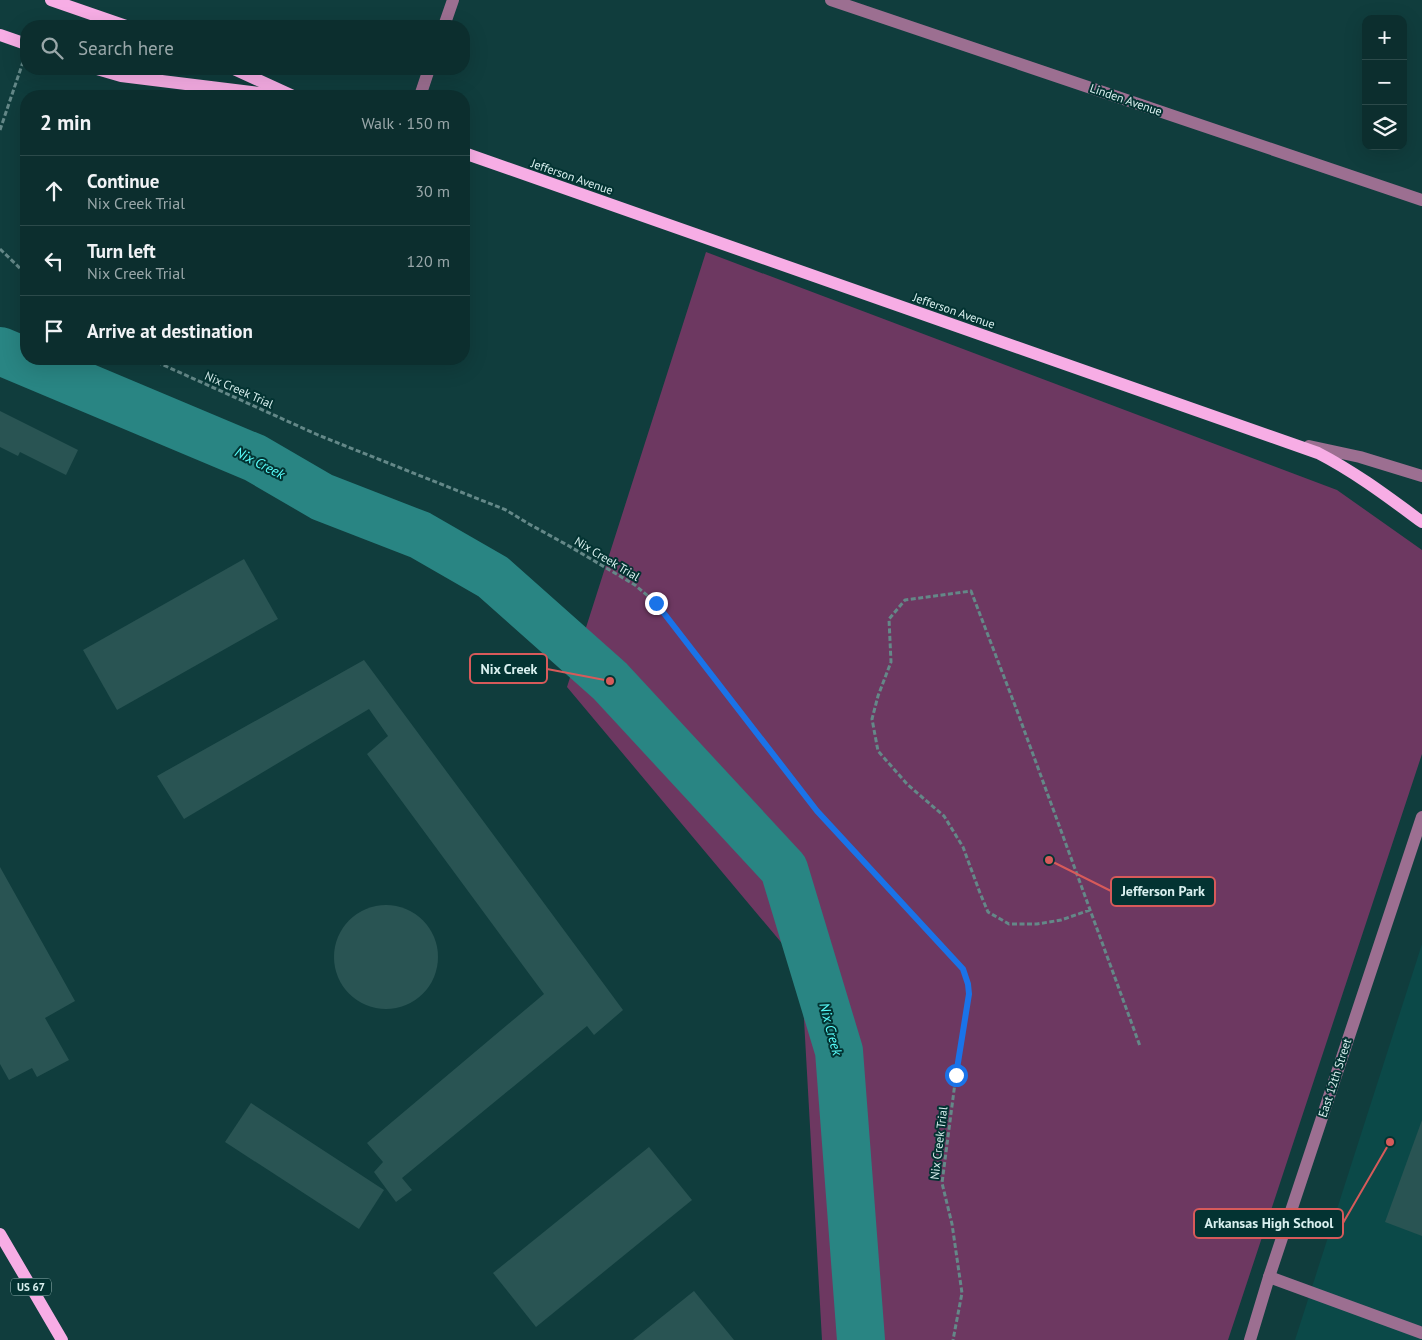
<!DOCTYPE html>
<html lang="en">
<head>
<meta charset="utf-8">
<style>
  :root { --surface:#0c2e2e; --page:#1a3a3a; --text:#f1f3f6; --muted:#9aa8aa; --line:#2c4a4a }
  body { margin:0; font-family:"PT Sans",sans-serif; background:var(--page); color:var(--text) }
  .controls { position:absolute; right:15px; top:15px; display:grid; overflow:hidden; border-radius:10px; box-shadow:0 5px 20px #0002 }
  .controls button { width:45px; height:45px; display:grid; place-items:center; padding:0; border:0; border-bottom:1px solid var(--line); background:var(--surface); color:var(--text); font:25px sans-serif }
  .stop { position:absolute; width:15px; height:15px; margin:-11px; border:4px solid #1a73e8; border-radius:50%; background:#fff }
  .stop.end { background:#1a73e8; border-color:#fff; box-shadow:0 1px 5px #0008 }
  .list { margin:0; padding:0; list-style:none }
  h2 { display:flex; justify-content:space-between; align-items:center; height:65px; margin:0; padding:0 20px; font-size:21px }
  h2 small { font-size:16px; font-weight:400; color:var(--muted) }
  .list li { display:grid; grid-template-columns:32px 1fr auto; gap:15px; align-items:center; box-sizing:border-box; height:70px; padding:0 20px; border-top:1px solid var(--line) }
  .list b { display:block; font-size:19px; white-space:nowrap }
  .list p { margin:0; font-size:16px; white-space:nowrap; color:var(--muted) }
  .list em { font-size:16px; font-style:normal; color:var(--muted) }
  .icon { flex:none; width:28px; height:28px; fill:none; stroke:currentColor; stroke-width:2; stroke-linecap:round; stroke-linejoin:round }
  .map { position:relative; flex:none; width:1422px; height:1340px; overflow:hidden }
  .search { position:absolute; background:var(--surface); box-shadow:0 5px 20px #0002; left:20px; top:20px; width:450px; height:55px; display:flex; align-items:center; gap:12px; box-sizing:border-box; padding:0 18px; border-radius:20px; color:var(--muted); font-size:19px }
  .panel { position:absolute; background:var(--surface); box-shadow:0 5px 20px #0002; left:20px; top:90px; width:450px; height:275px; border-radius:20px }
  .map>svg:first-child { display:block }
  .built { fill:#0b4948 }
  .green { fill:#6d3861 }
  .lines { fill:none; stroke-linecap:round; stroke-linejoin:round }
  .river { stroke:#298583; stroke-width:48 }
  .building { fill:#295453 }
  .path { stroke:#648888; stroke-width:3; stroke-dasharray:5 2.5; stroke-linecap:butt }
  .minor { stroke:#9c6f91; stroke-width:12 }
  .major { stroke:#f7ade5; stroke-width:12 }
  .route { stroke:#1a73e8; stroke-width:6 }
  .labels { text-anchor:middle; stroke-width:4; stroke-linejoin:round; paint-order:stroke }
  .shield { fill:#033332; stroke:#99b7b6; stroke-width:1 }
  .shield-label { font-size:11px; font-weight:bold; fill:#d9f0ef }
  .street-label { font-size:12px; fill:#d9f0ef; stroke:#033332 }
  .water-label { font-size:14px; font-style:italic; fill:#58fefb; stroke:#033332 }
  .leader { fill:none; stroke:#d75a5a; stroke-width:2 }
  .callout-dot { fill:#d75a5a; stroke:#033332; stroke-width:2 }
  .callout { fill:#033332; stroke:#d75a5a; stroke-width:2 }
  .callout-label { font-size:14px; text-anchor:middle; font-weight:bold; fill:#d9f0ef }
</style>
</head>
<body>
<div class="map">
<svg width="1422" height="1340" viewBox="0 0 1422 1340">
  <rect width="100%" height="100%" fill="#103d3d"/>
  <polygon class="built" points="1422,944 1422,1340 1295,1340"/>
  <polygon class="green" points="706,252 1337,490 1422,550 1422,754 1228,1340 822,1340 801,966 567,687"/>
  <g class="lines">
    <polyline class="river" points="0,351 255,458 322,497 420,535 493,577 610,681 784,869 839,1051 861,1340"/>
  </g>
  <g class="building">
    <polygon points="0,411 78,450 66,475 20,452 18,456 0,447"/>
    <polygon points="244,559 278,619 117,710 83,650"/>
    <polygon points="364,660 623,1010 594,1035 587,1026 402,1178 412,1190 396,1202 374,1172 383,1162 367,1143 544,994 367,754 388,736 369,709 184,819 157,776"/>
    <polygon points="0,867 75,1001 45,1018 69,1060 37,1077 32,1068 9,1080 0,1064"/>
    <circle cx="386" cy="957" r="52"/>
    <polygon points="251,1103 384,1190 359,1229 225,1142"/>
    <polygon points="1422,1120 1422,1236 1385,1222"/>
    <polygon points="649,1147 692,1200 536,1327 493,1273"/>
    <polygon points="694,1291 734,1340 633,1340"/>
  </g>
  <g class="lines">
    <g class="path">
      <polyline points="0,130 23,62"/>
      <polyline points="0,249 26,274"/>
      <polyline points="150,359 318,435 506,510 529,524 569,546 635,585 656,603 817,811 963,969 968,984 969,994 956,1075 942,1183 952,1224 962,1293 953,1340"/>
      <polyline points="1090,910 1061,920 1037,924 1009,924 988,912 980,893 963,847 944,816 908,785 878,751 872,719 878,696 891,662 889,619 905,600 971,591 1016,708 1140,1046"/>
    </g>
    <g class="minor">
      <polyline points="831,0 1422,200"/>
      <polyline points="444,26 453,0"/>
      <polyline points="420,96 429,69"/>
      <polyline points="1309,446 1360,457 1422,476"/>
      <polyline points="1269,1277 1422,1333"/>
      <polyline points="1250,1340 1269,1277 1422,817"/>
    </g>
    <g class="major">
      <polyline points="51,0 126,26"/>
      <polyline points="0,35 26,44"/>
      <polyline points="97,69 121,76 283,96"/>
      <polyline points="234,69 293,96"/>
      <path d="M464 153 1318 453C1355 472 1388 497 1422 522"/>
      <polyline points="0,1234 62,1340"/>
    </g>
  </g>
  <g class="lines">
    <polyline class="route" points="656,603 817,811 963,969 968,984 969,994 956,1075"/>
  </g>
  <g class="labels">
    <rect class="shield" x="11" y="1278.5" width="40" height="17" rx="4"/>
    <g class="shield-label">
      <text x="31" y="1291">US 67</text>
    </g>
    <g class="street-label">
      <text transform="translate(1126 100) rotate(19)" y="4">Linden Avenue</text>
      <text transform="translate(572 177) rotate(19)" y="4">Jefferson Avenue</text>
      <text transform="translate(954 311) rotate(19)" y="4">Jefferson Avenue</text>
      <text transform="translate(239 390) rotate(24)" y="4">Nix Creek Trial</text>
      <text transform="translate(607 559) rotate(31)" y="4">Nix Creek Trial</text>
      <text transform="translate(1335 1078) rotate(-72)" y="4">East 12th Street</text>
      <text transform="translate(939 1143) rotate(-83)" y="4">Nix Creek Trial</text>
    </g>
    <g class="water-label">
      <text transform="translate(260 463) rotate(27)" y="5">Nix Creek</text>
      <text transform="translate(831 1029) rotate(75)" y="5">Nix Creek</text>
    </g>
  </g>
  <path class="leader" d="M610 681L547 669M1049 860L1111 891M1390 1142L1343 1223"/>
  <g class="callout-dot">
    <circle cx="610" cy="681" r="5"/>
    <circle cx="1049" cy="860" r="5"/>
    <circle cx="1390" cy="1142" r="5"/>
  </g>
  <g class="callout">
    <rect x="470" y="654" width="77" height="29" rx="5"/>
    <rect x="1111" y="877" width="104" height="29" rx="5"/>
    <rect x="1194" y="1209" width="149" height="29" rx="5"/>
  </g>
  <g class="callout-label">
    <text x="509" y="674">Nix Creek</text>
    <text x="1163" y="896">Jefferson Park</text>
    <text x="1269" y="1228">Arkansas High School</text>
  </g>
</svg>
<div class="controls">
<button>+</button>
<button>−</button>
<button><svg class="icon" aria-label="layers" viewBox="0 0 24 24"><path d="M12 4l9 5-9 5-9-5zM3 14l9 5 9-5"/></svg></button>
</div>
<div class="stop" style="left:956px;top:1075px"></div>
<div class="stop end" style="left:656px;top:603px"></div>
<div class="search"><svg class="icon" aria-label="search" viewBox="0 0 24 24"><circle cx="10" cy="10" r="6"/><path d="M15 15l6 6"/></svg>Search here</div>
<section class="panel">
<h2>2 min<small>Walk · 150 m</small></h2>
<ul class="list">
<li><svg class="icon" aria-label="ahead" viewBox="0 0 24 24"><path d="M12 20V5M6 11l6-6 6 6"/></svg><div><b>Continue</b><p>Nix Creek Trial</p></div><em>30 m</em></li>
<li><svg class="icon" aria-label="left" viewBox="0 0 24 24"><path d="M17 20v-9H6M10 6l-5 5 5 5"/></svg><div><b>Turn left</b><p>Nix Creek Trial</p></div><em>120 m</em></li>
<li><svg class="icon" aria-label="arrive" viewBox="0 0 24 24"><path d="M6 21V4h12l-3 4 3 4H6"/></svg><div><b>Arrive at destination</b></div></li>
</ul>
</section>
</div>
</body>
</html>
